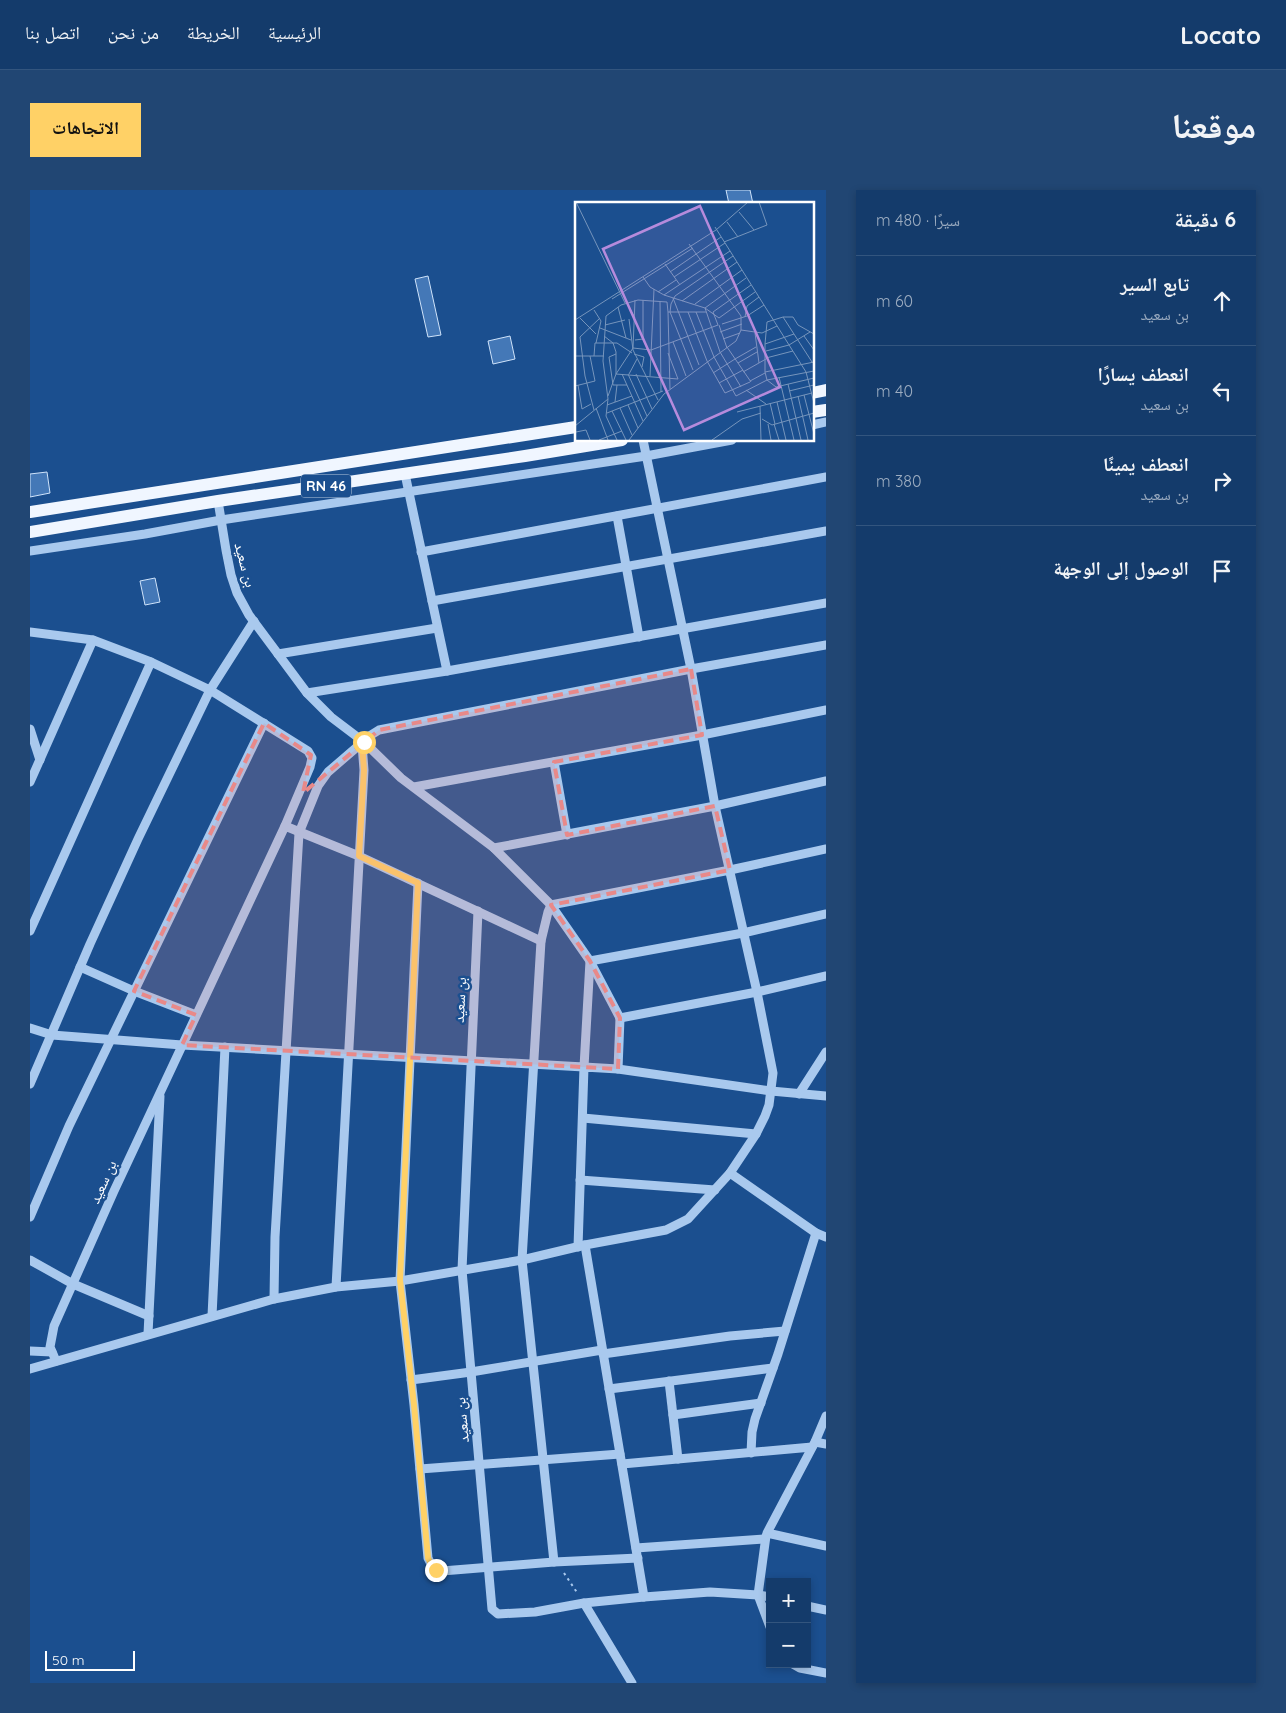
<!DOCTYPE html>
<html lang="ar">
<head>
<meta charset="utf-8">
<style>
  :root { --surface:#143b6b; --page:#214673; --text:#f1f3f6; --muted:#9dadc1; --line:#33557e; --accent:#ffd166 }
  body { margin:0; font-family:Quicksand,"Noto Naskh Arabic",sans-serif; background:var(--page); color:var(--text); direction:rtl }
  .controls { position:absolute; right:15px; bottom:15px; display:grid; overflow:hidden; border-radius:0px; box-shadow:0 2px 8px #0003 }
  .controls button { width:45px; height:45px; display:grid; place-items:center; padding:0; border:0; border-bottom:1px solid var(--line); background:var(--surface); color:var(--text); font:25px sans-serif }
  .scale { position:absolute; left:15px; bottom:12px; width:90px; box-sizing:border-box; padding-left:5px; border:2px solid #fff; border-top:0; font-size:14px; line-height:18px; white-space:nowrap; color:#fff; -webkit-text-stroke:4px #1b4f8f; paint-order:stroke }
  .stop { position:absolute; width:15px; height:15px; margin:-11px; border:4px solid #ffd166; border-radius:50%; background:#fff }
  .stop.end { background:#ffd166; border-color:#fff; box-shadow:0 1px 5px #0008 }
  .list { margin:0; padding:0; list-style:none }
  h2 { display:flex; justify-content:space-between; align-items:center; height:65px; margin:0; padding:0 20px; font-size:21px }
  h2 small { font-size:16px; font-weight:400; color:var(--muted) }
  .list li { display:grid; grid-template-columns:32px 1fr auto; gap:15px; align-items:center; box-sizing:border-box; height:90px; padding:0 20px; border-top:1px solid var(--line) }
  .list b { display:block; font-size:19px; white-space:nowrap }
  .list p { margin:0; font-size:16px; white-space:nowrap; color:var(--muted) }
  .list em { font-size:16px; font-style:normal; color:var(--muted) }
  .icon { flex:none; width:28px; height:28px; fill:none; stroke:currentColor; stroke-width:2; stroke-linecap:round; stroke-linejoin:round }
  .map { position:relative; flex:none; width:796px; height:1493px; overflow:hidden; direction:ltr; border-radius:0px }
  header { display:flex; align-items:center; gap:30px; box-sizing:border-box; height:70px; padding:0 25px; background:var(--surface); border-bottom:1px solid var(--line) }
  header strong { font-size:24px }
  nav { display:flex; gap:28px; margin-inline-start:auto; font-size:18px }
  .intro { display:flex; align-items:center; justify-content:space-between; box-sizing:border-box; height:120px; padding:0 30px }
  h1 { margin:0; font-size:35px }
  .button { padding:12px 22px; border-radius:0px; background:var(--accent); color:#111; font-size:18px; font-weight:700 }
  main { display:flex; gap:30px; padding:0 30px }
  aside { flex:1; background:var(--surface); border-radius:0px; box-shadow:0 2px 8px #0003 }
  .map>svg:first-child { display:block }
  .building { fill:#4478b7; stroke:#cfe3fa }
  .lines { fill:none; stroke-linecap:round; stroke-linejoin:round }
  .path { stroke:#a9c9ee; stroke-width:2; stroke-dasharray:2.5 4; stroke-linecap:butt }
  .minor { stroke:#a9c9ee; stroke-width:9 }
  .major { stroke:#f0f6ff; stroke-width:12 }
  .route { stroke:#ffd166; stroke-width:6 }
  .marked { fill:#e88989; fill-opacity:0.2; stroke:#e88989; stroke-width:4; stroke-dasharray:10 6; stroke-linejoin:round }
  .labels { text-anchor:middle; stroke-width:5; stroke-linejoin:round; paint-order:stroke }
  .shield { fill:#1b4f8f; stroke:#bbcadd; stroke-width:1 }
  .shield-label { font-size:14px; font-weight:bold; fill:#fff }
  .street-label { font-size:15px; fill:#fff; stroke:#1b4f8f }
  .inset-road { fill:none; stroke:#7695bc; stroke-width:1 }
  .view { fill:#b68bdc; fill-opacity:0.15; stroke:#b68bdc; stroke-width:2.5 }
  .inset-edge { fill:none; stroke:#fff; stroke-width:2.5 }
</style>
</head>
<body>
<header>
<strong>Locato</strong>
<nav><a>الرئيسية</a><a>الخريطة</a><a>من نحن</a><a>اتصل بنا</a></nav>
</header>
<div class="intro"><h1>موقعنا</h1><a class="button">الاتجاهات</a></div>
<main>
<aside>
<h2>6 دقيقة<small>سيرًا · 480 m</small></h2>
<ul class="list">
<li><svg class="icon" aria-label="ahead" viewBox="0 0 24 24"><path d="M12 20V5M6 11l6-6 6 6"/></svg><div><b>تابع السير</b><p>بن سعيد</p></div><em>60 m</em></li>
<li><svg class="icon" aria-label="left" viewBox="0 0 24 24"><path d="M17 20v-9H6M10 6l-5 5 5 5"/></svg><div><b>انعطف يسارًا</b><p>بن سعيد</p></div><em>40 m</em></li>
<li><svg class="icon" aria-label="right" viewBox="0 0 24 24"><path d="M7 20v-9h11M14 6l5 5-5 5"/></svg><div><b>انعطف يمينًا</b><p>بن سعيد</p></div><em>380 m</em></li>
<li><svg class="icon" aria-label="arrive" viewBox="0 0 24 24"><path d="M6 21V4h12l-3 4 3 4H6"/></svg><div><b>الوصول إلى الوجهة</b></div></li>
</ul>
</aside>
<div class="map">
<svg width="796" height="1493" viewBox="0 0 796 1493">
  <rect width="100%" height="100%" fill="#1b4f8f"/>
  <g class="building">
    <polygon points="696,0 720,0 723,14 699,14"/>
    <polygon points="398,86 411,145 398,147 385,89"/>
    <polygon points="480,146 485,169 463,174 458,151"/>
    <polygon points="17,282 20,303 0,307 0,284"/>
    <polygon points="125,388 130,412 115,415 110,391"/>
  </g>
  <g class="lines">
    <polyline class="path" points="534,1383 548,1404"/>
    <g class="minor">
      <polyline points="782,235 796,232"/>
      <polyline points="375,284 417,481"/>
      <polyline points="188,311 196,360 201,385 207,403 219,425 277,503 417,481 796,413"/>
      <polyline points="587,326 609,447"/>
      <polyline points="0,361 115,344 191,330 616,266 702,250"/>
      <polyline points="391,362 796,287"/>
      <polyline points="402,411 796,341"/>
      <polyline points="0,442 63,450 121,472 180,500 278,561 282,568 280,577 255,636"/>
      <polyline points="248,464 407,438"/>
      <polyline points="277,503 301,527 334,552 371,588 464,658 521,715 560,771 590,828"/>
      <polyline points="0,539 10,570"/>
      <polyline points="524,572 537,645"/>
      <polyline points="0,592 63,450"/>
      <polyline points="384,597 672,545 796,520"/>
      <polyline points="464,658 685,616 796,591"/>
      <path d="M388 693 370 1091 384 1215 398 1368C401 1375 404 1380 412 1381L524 1372 608 1368"/>
      <polyline points="448,721 432,1080 462,1419 468,1424 505,1422 554,1413 614,1407 680,1402 728,1405 740,1407"/>
      <polyline points="0,741 121,472"/>
      <polyline points="50,777 104,801 166,825"/>
      <polyline points="590,828 727,802 796,786"/>
      <polyline points="0,838 22,845 152,855 554,877 560,771 713,743 796,724"/>
      <polyline points="588,879 741,901 796,906"/>
      <polyline points="0,894 60,754 108,649 180,500 224,431"/>
      <polyline points="769,904 796,862"/>
      <polyline points="553,928 726,944"/>
      <polyline points="700,983 786,1043 796,1047"/>
      <polyline points="550,990 685,1000"/>
      <polyline points="0,1027 39,936 234,533"/>
      <polyline points="555,1055 614,1407"/>
      <polyline points="548,1057 554,877 588,879 590,828"/>
      <polyline points="0,1070 43,1094 119,1126"/>
      <polyline points="306,1097 334,580 332,554"/>
      <polyline points="244,1109 245,1047 269,643 288,596 298,582 341,545 349,540 661,479 796,455"/>
      <polyline points="182,1126 195,857"/>
      <polyline points="118,1144 130,906"/>
      <polyline points="0,1161 22,1162"/>
      <polyline points="573,1164 700,1146 755,1141"/>
      <polyline points="26,1171 20,1157 24,1136 84,1001 255,636 329,666 511,751"/>
      <polyline points="0,1179 244,1109 306,1097 370,1091 492,1070 555,1055 636,1040 658,1029 700,983 726,944 735,926 739,915 743,883 727,802 685,616 661,479 613,250"/>
      <polyline points="381,1190 441,1182 572,1160"/>
      <polyline points="639,1191 648,1269"/>
      <polyline points="579,1199 743,1178"/>
      <polyline points="643,1225 731,1213"/>
      <polyline points="796,1226 785,1252 737,1343 796,1356"/>
      <polyline points="785,1252 796,1254"/>
      <polyline points="721,1263 722,1242 725,1229 748,1164 786,1043"/>
      <polyline points="592,1274 782,1257"/>
      <polyline points="390,1279 590,1264"/>
      <polyline points="736,1346 728,1405 740,1437"/>
      <polyline points="606,1358 735,1349"/>
      <polyline points="524,1372 492,1070 511,751 518,722 521,715 700,680 796,659"/>
      <polyline points="554,1413 602,1493"/>
      <polyline points="777,1416 796,1420"/>
      <polyline points="763,1474 770,1478 796,1483"/>
    </g>
    <g class="major">
      <polyline points="782,203 796,200"/>
      <polyline points="782,222 796,220"/>
      <polyline points="0,322 546,237"/>
      <polyline points="0,342 188,311 495,266 592,250"/>
    </g>
  </g>
  <g class="lines">
    <polyline class="route" points="334,552 332,554 334,580 329,666 388,693 370,1090 384,1215 398,1368 402,1376 406,1380"/>
  </g>
  <path class="marked" d="M661 479 672 545 524 572 537 645 685 616 700 680 521 715 560 771 590 828 588 879 152 855 166 825 104 801 234 533 281 565 273 603 349 540Z"/>
  <g class="labels">
    <rect class="shield" x="271" y="284.5" width="50" height="23" rx="4"/>
    <g class="shield-label">
      <text x="296" y="301">RN 46</text>
    </g>
    <g class="street-label">
      <text transform="translate(215 375) rotate(75)" y="5">بن سعيد</text>
      <text transform="translate(430 810) rotate(-87)" y="5">بن سعيد</text>
      <text transform="translate(73 992) rotate(-66)" y="5">بن سعيد</text>
      <text transform="translate(432 1230) rotate(-95)" y="5">بن سعيد</text>
    </g>
  </g>
  <g transform="translate(545 12)">
    <rect width="239" height="239" fill="#1b4f8f"/>
    <path class="inset-road" d="M1 0 50 101M164 10 179 28M152 20 163 35M140 25 231 170 239 201M149 40 192 23 184 0M90 62 105 83M95 70 146 35M68 75 75 85 89 93 155 49M99 75 150 41M83 90 101 78M89 93 130 106 144 116M98 96 124 163M37 97 118 46M85 99 86 190M107 99 162 60M52 101 60 116M120 102 167 68M43 105 51 136M19 108 26 119 21 141M113 110 132 159 150 191 175 180M121 110 139 155 161 194 192 178 239 169M170 115 172 104 184 95M208 115H218L223 123 239 132M5 116 21 132M144 116 180 90M54 117 58 148 83 198M0 118 141 28 173 0M147 122 172 114 189 103M30 123 50 118M144 123 152 146M25 126 56 138M166 128 187 131 202 124M145 130 167 122M180 131 184 161M219 132 190 142 192 120 208 115 237 160M29 134 38 141 41 150V172L103 177M229 134 239 148M148 137 165 131M60 138 68 137V98M98 140 111 174M190 142V170L239 160M152 145 176 180M58 146 76 148 143 123 138 110 176 83M191 149 214 143 235 130M93 151 103 177M41 152 34 155 38 183H52M59 152 69 155 67 165M0 154H29M19 154 20 141H42L57 151M191 156 218 149M160 157 181 145M163 161 182 150M118 168 95 110 96 102 100 94 158 54M168 170 191 157M190 170 192 178 201 185 239 176M138 171 160 157M47 172 68 219M53 172 72 214M54 172 62 157M61 172 77 207M75 174 79 87M204 175 219 238M175 179 190 171M144 181 168 168M213 182 226 238M3 183 7 207 16 202M0 184 20 179 15 154M166 185 145 150 130 106 171 76M95 187 93 110H131M171 188 191 202M214 189 239 183M229 193 239 232M33 194 41 172 58 146 60 98M223 194 233 238M40 200 42 183M202 200 211 238M195 201 200 222M32 203 57 194M53 203 63 226M185 204 186 238M21 206 33 238M45 206 57 233M19 208 10 174 5 135 25 116M37 209 51 238M162 210 237 191M32 211 88 189M187 217 197 223 239 211M193 222 196 238M199 222 204 238M0 224 33 197M1 230 11 228 15 238M24 238 47 229M42 238 31 214 33 197 28 159 31 114 46 103 63 98 92 100 93 110M54 238 89 192 161 139 166 128V114L114 42M137 238 167 217 186 211"/>
    <path class="view" d="M125 4 205 185 109 228 28 47Z"/>
    <rect width="239" height="239" class="inset-edge"/>
  </g>
</svg>
<div class="controls">
<button>+</button>
<button>−</button>
</div>
<div class="scale">50 m</div>
<div class="stop" style="left:334px;top:552px"></div>
<div class="stop end" style="left:406px;top:1380px"></div>
</div>
</main>
</body>
</html>
